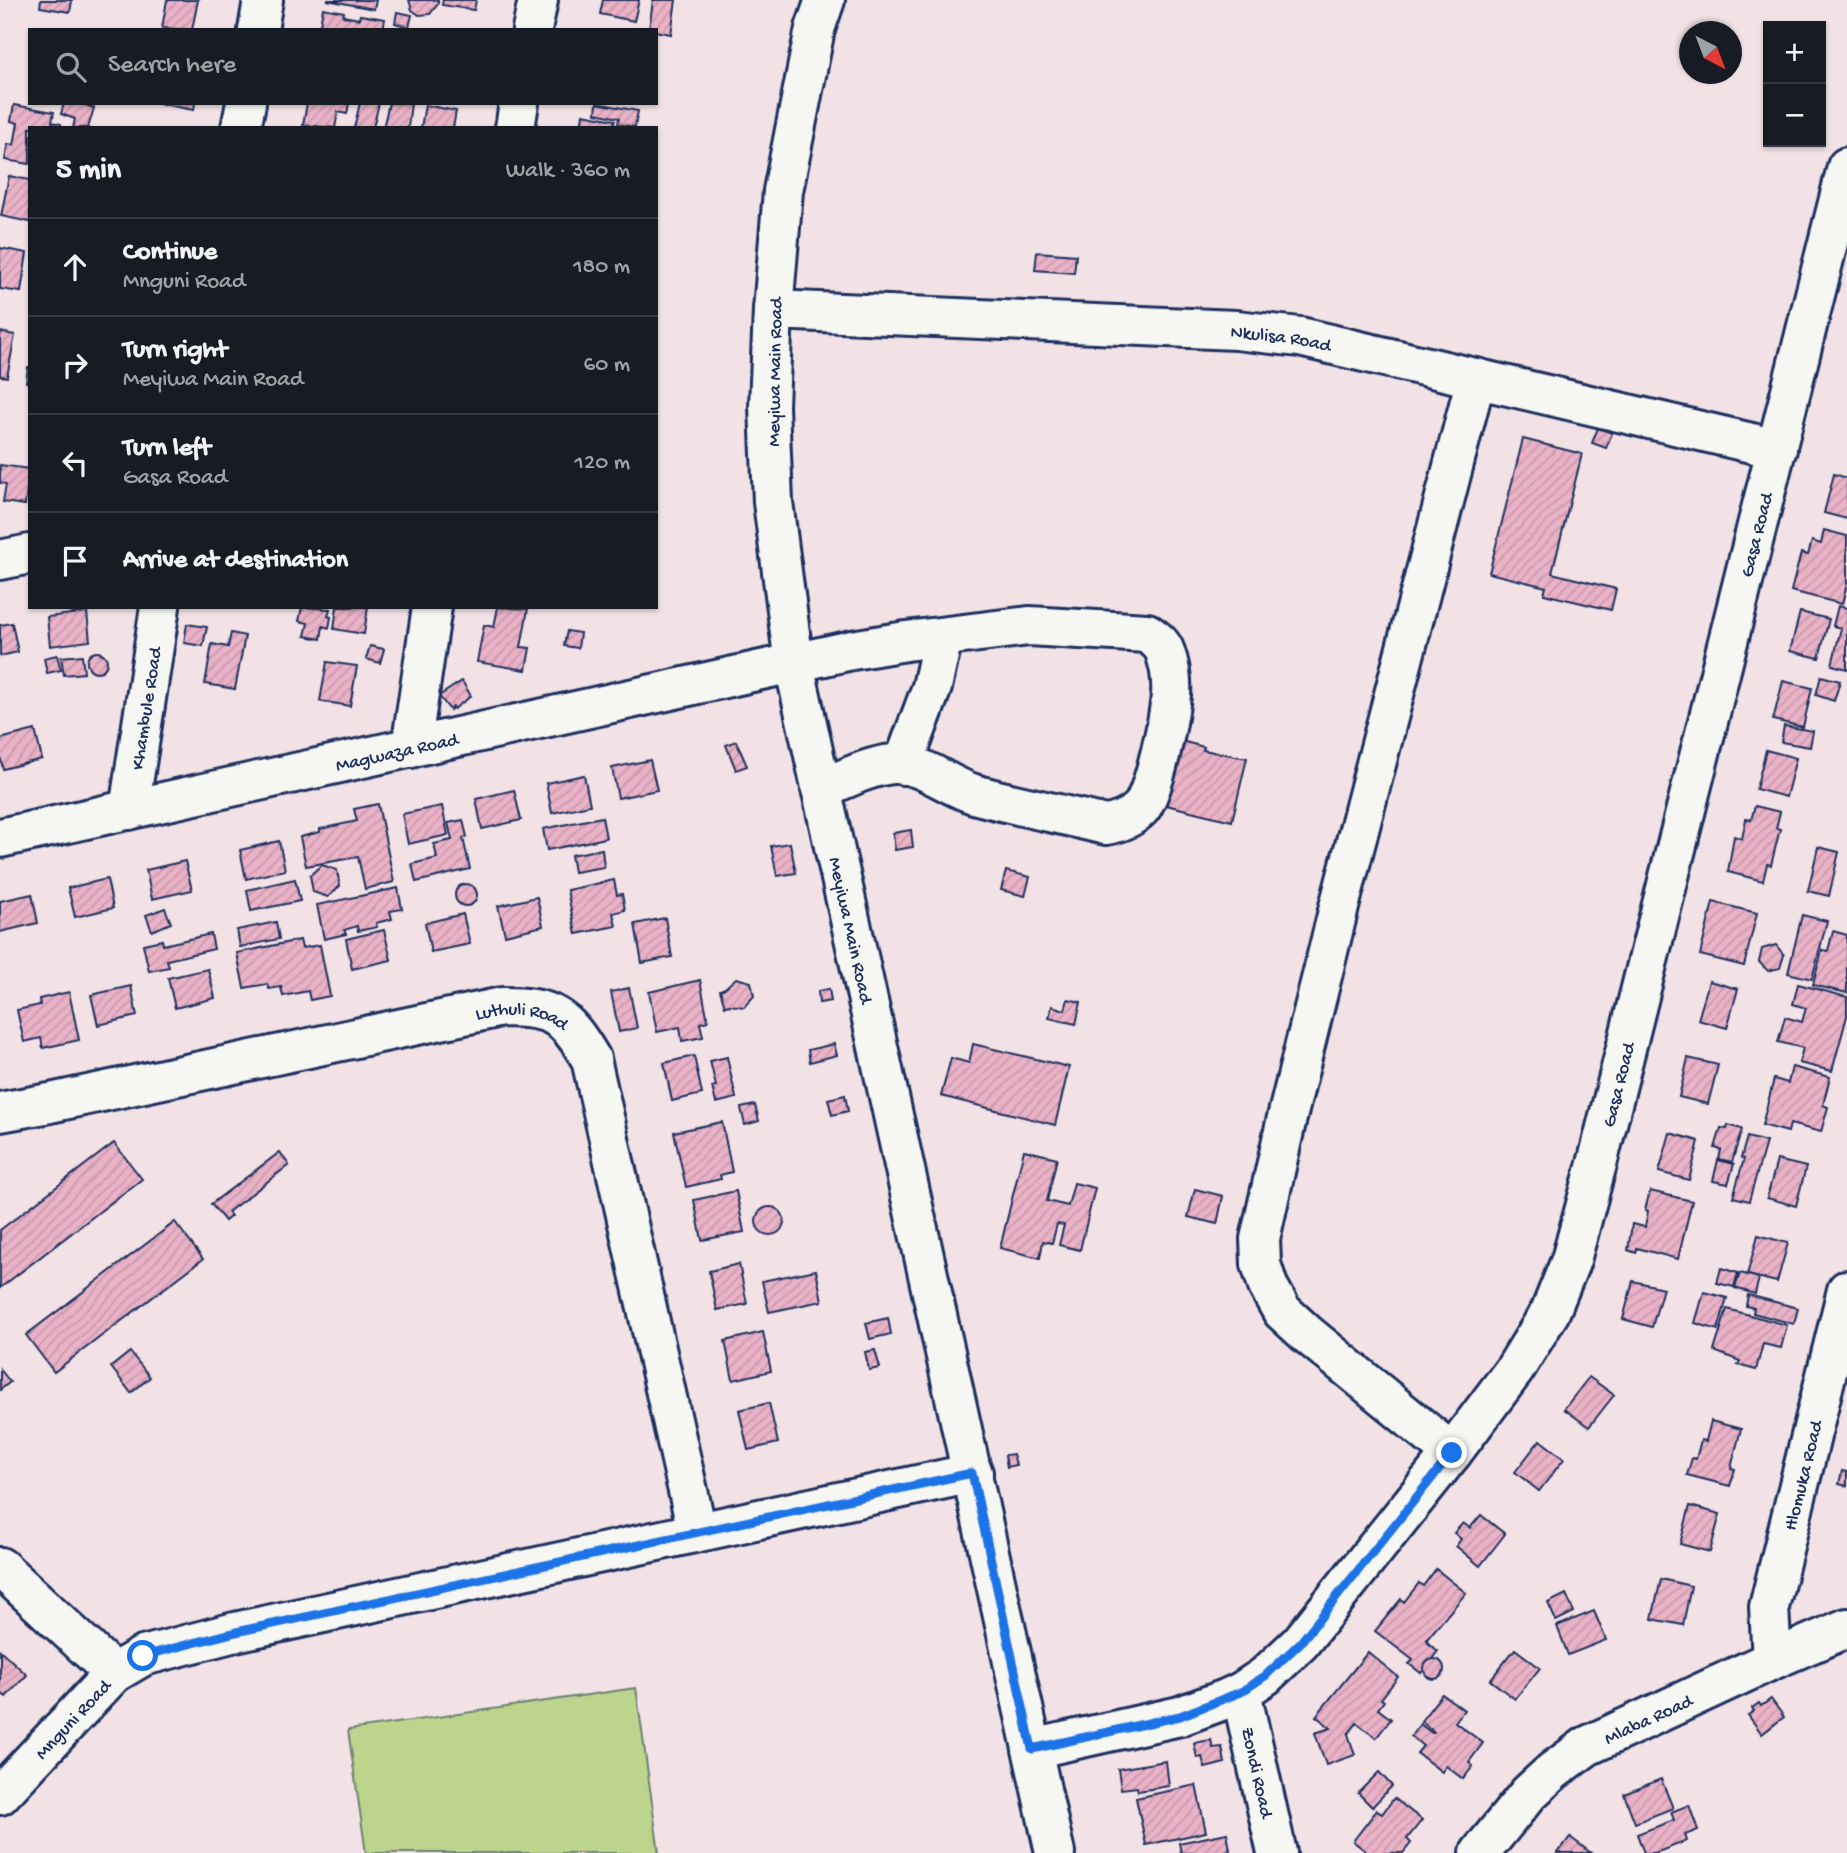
<!DOCTYPE html>
<html lang="en">
<head>
<meta charset="utf-8">
<style>
  :root { --surface:#171b24; --page:#20242c; --text:#f1f3f6; --muted:#9ea1a6; --line:#363941 }
  body { margin:0; font-family:"Gochi Hand",sans-serif; background:var(--page); color:var(--text) }
  .controls { position:absolute; right:21px; top:21px; display:grid; overflow:hidden; border-radius:0px; box-shadow:0 2px 5px #0004 }
  .controls button { width:63px; height:63px; display:grid; place-items:center; padding:0; border:0; border-bottom:2px solid var(--line); background:var(--surface); color:var(--text); font:35px sans-serif }
  .compass { position:absolute; left:1679px; top:21px; width:63px; height:63px; border-radius:50%; background:var(--surface); box-shadow:0 2px 5px #0004; rotate:138deg }
  .stop { position:absolute; width:21px; height:21px; margin:-16px; border:5px solid #1a73e8; border-radius:50%; background:#fff }
  .stop.end { background:#1a73e8; border-color:#fff; box-shadow:0 2px 7px #0008 }
  .list { margin:0; padding:0; list-style:none }
  h2 { display:flex; justify-content:space-between; align-items:center; height:91px; margin:0; padding:0 28px; font-size:30px }
  h2 small { font-size:23px; font-weight:400; color:var(--muted) }
  .list li { display:grid; grid-template-columns:46px 1fr auto; gap:21px; align-items:center; box-sizing:border-box; height:98px; padding:0 28px; border-top:2px solid var(--line) }
  .list b { display:block; font-size:26px; white-space:nowrap }
  .list p { margin:0; font-size:23px; white-space:nowrap; color:var(--muted) }
  .list em { font-size:23px; font-style:normal; color:var(--muted) }
  .icon { flex:none; width:38px; height:38px; fill:none; stroke:currentColor; stroke-width:2; stroke-linecap:round; stroke-linejoin:round }
  .map { position:relative; flex:none; width:1847px; height:1853px; overflow:hidden }
  .search { position:absolute; background:var(--surface); box-shadow:0 2px 5px #0004; left:28px; top:28px; width:630px; height:77px; display:flex; align-items:center; gap:18px; box-sizing:border-box; padding:0 24px; border-radius:0px; color:var(--muted); font-size:26px }
  .panel { position:absolute; background:var(--surface); box-shadow:0 2px 5px #0004; left:28px; top:126px; width:630px; height:483px; border-radius:0px }
  .map>svg:first-child { display:block }
  .garden { fill:#bcd48b; stroke:#6c8274; stroke-width:2 }
  .building { fill:url(#building-hatch); stroke:#1b2f5e; stroke-width:2 }
  .lines { fill:none; stroke-linecap:round; stroke-linejoin:round }
  .minor-casing { stroke:#1b2f5e; stroke-width:44 }
  .minor { stroke:#f6f6f2; stroke-width:38 }
  .route { stroke:#1a73e8; stroke-width:9 }
  .labels { text-anchor:middle; stroke-width:5; stroke-linejoin:round; paint-order:stroke }
  .street-label { font-size:19px; fill:#1b2f5e; stroke:#f6f6f2 }
</style>
</head>
<body>
<div class="map">
<svg width="1847" height="1853" viewBox="0 0 1847 1853">
  <defs>
    <pattern id="building-hatch" width="6" height="6" patternUnits="userSpaceOnUse" patternTransform="scale(1.75)"><rect width="6" height="6" fill="#eab2c6"/><path d="M-1 1l2-2M0 6l6-6M5 7l2-2" fill="none" stroke="#c899ac"/></pattern>
  </defs>
  <rect width="100%" height="100%" fill="#f2e2e5"/>
  <filter id="ink" filterUnits="userSpaceOnUse"><feTurbulence type="fractalNoise" baseFrequency=".0143" numOctaves="2"/><feDisplacementMap in="SourceGraphic" scale="14" xChannelSelector="R" yChannelSelector="G"/><feConvolveMatrix kernelMatrix="1 2 1 2 8 2 1 2 1" color-interpolation-filters="sRGB"/></filter>
  <g filter="url(#ink)">
    <polygon class="garden" points="636,1688 659,1853 366,1853 348,1730"/>
    <g class="building">
      <polygon points="41,0 72,0 70,12 40,7"/>
      <polygon points="167,0 198,0 192,30 162,28"/>
      <polygon points="327,0 376,0 374,9"/>
      <polygon points="409,0 438,0 438,4 430,14 419,15 412,10"/>
      <polygon points="443,0 476,0 474,10 442,5"/>
      <polygon points="603,0 639,0 634,21 600,14"/>
      <polygon points="653,0 676,0 671,34 649,30"/>
      <polygon points="323,8 344,12 343,16 359,19 360,15 385,19 383,30 319,30"/>
      <polygon points="397,12 412,15 409,27 395,23"/>
      <polygon points="64,103 79,103 94,108 88,128 73,128 75,119 61,114"/>
      <polygon points="156,103 195,103 194,110"/>
      <polygon points="307,103 349,103 347,114 338,112 335,128 303,125"/>
      <polygon points="360,103 379,103 373,128 354,128"/>
      <polygon points="389,103 411,103 408,128 383,128"/>
      <polygon points="597,103 638,111 635,127 618,124 619,118 596,113"/>
      <polygon points="14,105 54,112 52,122 61,124 61,128 30,128 30,164 5,160 8,144 14,145 18,123 11,121"/>
      <polygon points="425,105 456,111 453,128 421,128"/>
      <polygon points="583,114 615,120 613,128 581,128"/>
      <polygon points="9,176 30,180 30,222 1,216"/>
      <polygon points="0,248 27,253 21,292 0,289"/>
      <polygon points="1037,252 1076,255 1074,273 1035,270"/>
      <polygon points="0,332 15,335 7,377 0,376"/>
      <polygon points="28,367 30,367 30,383 26,382"/>
      <polygon points="1598,428 1612,433 1606,448 1592,443"/>
      <polygon points="1523,439 1582,454 1552,573 1616,589 1611,610 1544,594 1546,587 1489,573"/>
      <polygon points="0,465 30,469 25,505 3,502 6,484 0,483"/>
      <polygon points="1834,474 1847,478 1847,519 1824,513"/>
      <polygon points="1824,530 1847,536 1847,584 1842,604 1791,591 1801,553 1808,555 1812,541 1821,544"/>
      <polygon points="1838,606 1847,608 1847,669 1832,665 1841,628 1833,626"/>
      <polygon points="302,607 330,609 328,616 331,617 329,628 323,626 321,639 305,636 308,623 299,621"/>
      <polygon points="337,607 368,607 364,634 334,629"/>
      <polygon points="498,607 528,609 521,647 530,648 526,670 477,662 484,625 494,627"/>
      <polygon points="87,612 90,641 50,646 47,617"/>
      <polygon points="1800,612 1829,619 1819,658 1790,651"/>
      <polygon points="12,623 18,652 0,656 0,625"/>
      <polygon points="187,624 207,627 203,646 184,643"/>
      <polygon points="567,631 580,633 578,648 564,646"/>
      <polygon points="231,633 245,636 235,689 205,684 212,644 228,647"/>
      <polygon points="370,646 384,649 380,663 366,659"/>
      <circle cx="97" cy="662" r="10"/>
      <polygon points="57,655 61,670 47,673 44,658"/>
      <polygon points="82,655 84,673 64,675 61,657"/>
      <polygon points="327,662 357,666 350,706 320,701"/>
      <polygon points="1821,676 1840,681 1834,701 1816,695"/>
      <polygon points="462,681 471,696 454,709 453,707 450,710 439,696"/>
      <polygon points="1783,681 1812,688 1803,727 1773,720"/>
      <polygon points="1784,726 1813,731 1810,747 1781,742"/>
      <polygon points="35,730 42,759 3,769 0,756 0,739"/>
      <polygon points="736,741 747,766 736,770 726,745"/>
      <polygon points="1181,741 1204,747 1203,750 1247,758 1232,821 1166,805"/>
      <polygon points="1766,750 1796,758 1786,797 1756,789"/>
      <polygon points="650,760 657,790 618,798 612,768"/>
      <polygon points="584,775 590,805 552,813 546,783"/>
      <polygon points="514,790 521,820 482,829 476,799"/>
      <polygon points="378,804 394,882 365,889 358,857 306,866 300,837 320,832 320,829 357,821 354,809"/>
      <polygon points="442,806 448,835 408,844 402,814"/>
      <polygon points="1755,806 1780,812 1776,828 1780,829 1771,865 1767,864 1763,881 1728,872 1734,836 1742,839 1746,819 1751,820"/>
      <polygon points="602,817 606,838 547,850 543,829"/>
      <polygon points="463,820 467,837 463,838 470,869 416,882 412,864 437,858 434,844 452,840 448,823"/>
      <polygon points="911,830 913,847 895,850 893,833"/>
      <polygon points="279,841 285,870 246,879 240,850"/>
      <polygon points="790,843 796,873 777,876 771,846"/>
      <polygon points="1818,847 1839,852 1829,896 1808,891"/>
      <polygon points="602,849 604,867 574,872 571,855"/>
      <polygon points="185,861 192,890 152,899 146,870"/>
      <polygon points="322,865 337,870 340,886 328,897 313,892 310,875"/>
      <polygon points="1006,871 1030,877 1025,896 1001,890"/>
      <polygon points="107,879 113,908 75,917 68,888"/>
      <polygon points="295,879 300,901 251,911 247,890"/>
      <polygon points="614,880 617,895 622,894 625,910 613,913 616,926 576,934 567,890"/>
      <circle cx="466" cy="895" r="11"/>
      <polygon points="398,888 402,909 390,911 392,919 376,923 377,927 358,931 357,926 344,930 346,934 324,939 317,905"/>
      <polygon points="32,894 38,923 0,932 0,901"/>
      <polygon points="537,897 543,926 505,935 498,906"/>
      <polygon points="1713,902 1757,913 1744,966 1700,955"/>
      <polygon points="165,908 171,923 152,931 146,915"/>
      <polygon points="463,914 470,944 431,952 425,923"/>
      <polygon points="1802,915 1827,921 1812,979 1788,973"/>
      <polygon points="665,918 672,957 642,963 635,924"/>
      <polygon points="276,922 279,939 240,947 237,930"/>
      <polygon points="384,930 391,960 352,969 346,939"/>
      <polygon points="1833,931 1847,935 1847,993 1813,985 1822,950 1828,951"/>
      <polygon points="211,934 214,949 167,960 169,967 149,971 143,944 162,940 163,945"/>
      <polygon points="300,940 302,948 320,945 330,996 310,1000 308,991 283,996 281,987 269,989 267,984 244,988 237,953"/>
      <polygon points="1776,945 1784,955 1780,968 1768,971 1759,962 1762,949"/>
      <polygon points="208,969 215,998 175,1008 168,978"/>
      <polygon points="736,978 751,982 754,996 744,1007 730,1005 725,1006 720,990 725,988"/>
      <polygon points="700,980 708,1021 700,1023 703,1037 682,1041 680,1027 657,1032 649,992"/>
      <polygon points="1709,981 1738,989 1727,1028 1698,1020"/>
      <polygon points="1798,984 1847,997 1847,1016 1832,1071 1799,1063 1803,1048 1778,1042 1785,1017 1802,1022 1806,1008 1793,1004"/>
      <polygon points="131,986 137,1016 98,1025 91,995"/>
      <polygon points="629,988 637,1028 619,1032 611,992"/>
      <polygon points="829,989 831,1001 819,1003 818,991"/>
      <polygon points="69,992 79,1040 43,1048 41,1038 24,1042 17,1010 40,1005 39,999"/>
      <polygon points="1068,999 1081,1002 1076,1024 1049,1018 1052,1006 1065,1010"/>
      <polygon points="834,1044 837,1055 810,1062 808,1050"/>
      <polygon points="973,1044 1069,1067 1055,1125 941,1096 951,1058 969,1063"/>
      <polygon points="694,1056 702,1094 672,1101 664,1063"/>
      <polygon points="727,1057 736,1098 716,1103 712,1087 716,1086 710,1061"/>
      <polygon points="1688,1058 1718,1065 1708,1104 1679,1097"/>
      <polygon points="1792,1067 1830,1077 1823,1105 1828,1107 1821,1132 1790,1124 1788,1132 1762,1125 1774,1079 1788,1083"/>
      <polygon points="845,1095 848,1111 832,1115 828,1099"/>
      <polygon points="755,1105 759,1121 745,1125 741,1108"/>
      <polygon points="722,1122 732,1172 720,1175 721,1179 686,1187 674,1132"/>
      <polygon points="1728,1125 1742,1129 1732,1162 1719,1159 1721,1150 1715,1148 1721,1128 1727,1129"/>
      <polygon points="1670,1133 1699,1141 1689,1180 1659,1172"/>
      <polygon points="1747,1137 1766,1142 1749,1201 1733,1197 1744,1159 1741,1158"/>
      <polygon points="114,1143 142,1179 0,1288 0,1230"/>
      <polygon points="1024,1150 1057,1158 1047,1201 1068,1206 1074,1183 1095,1188 1080,1250 1059,1245 1064,1225 1057,1224 1052,1243 1043,1241 1040,1258 1000,1248"/>
      <polygon points="280,1152 289,1165 228,1212 231,1216 225,1221 211,1204"/>
      <polygon points="1718,1160 1734,1164 1728,1184 1713,1181"/>
      <polygon points="1777,1160 1806,1167 1796,1206 1767,1198"/>
      <polygon points="1195,1189 1223,1196 1217,1224 1188,1217"/>
      <polygon points="736,1191 744,1232 702,1240 694,1200"/>
      <polygon points="1650,1191 1692,1201 1678,1259 1637,1248 1636,1253 1628,1250 1632,1224 1645,1227 1648,1211 1645,1210"/>
      <circle cx="770" cy="1221" r="14"/>
      <polygon points="175,1222 203,1259 54,1372 26,1335"/>
      <polygon points="1758,1235 1788,1243 1777,1282 1747,1275"/>
      <polygon points="739,1264 747,1304 717,1310 709,1271"/>
      <polygon points="1721,1268 1738,1273 1734,1287 1717,1283"/>
      <polygon points="816,1270 822,1301 769,1312 762,1281"/>
      <polygon points="1740,1273 1759,1278 1755,1294 1735,1288"/>
      <polygon points="1633,1281 1663,1288 1652,1327 1623,1319"/>
      <polygon points="1704,1292 1727,1298 1718,1330 1695,1323"/>
      <polygon points="1748,1295 1798,1308 1794,1324 1753,1313 1754,1308 1746,1306"/>
      <polygon points="1727,1309 1787,1325 1781,1348 1763,1344 1756,1370 1738,1365 1740,1361 1714,1351"/>
      <polygon points="888,1318 891,1334 870,1339 866,1323"/>
      <polygon points="763,1332 771,1371 733,1380 725,1341"/>
      <polygon points="875,1350 880,1368 869,1370 865,1352"/>
      <polygon points="130,1352 150,1377 131,1393 111,1367"/>
      <polygon points="0,1369 10,1382 0,1390"/>
      <polygon points="1589,1377 1614,1395 1589,1427 1564,1409"/>
      <polygon points="769,1403 778,1443 748,1450 739,1410"/>
      <polygon points="1711,1421 1741,1429 1731,1468 1735,1469 1730,1486 1687,1475 1692,1458 1696,1459 1701,1440 1706,1441"/>
      <polygon points="1540,1440 1564,1459 1539,1491 1515,1472"/>
      <polygon points="1013,1454 1016,1465 1007,1467 1005,1455"/>
      <polygon points="1842,1471 1847,1472 1847,1486 1839,1484"/>
      <polygon points="1690,1506 1720,1514 1710,1552 1680,1544"/>
      <polygon points="1481,1515 1505,1534 1480,1566 1456,1546 1461,1539 1454,1533 1463,1523 1470,1528"/>
      <polygon points="1436,1569 1466,1593 1427,1639 1428,1643 1438,1651 1421,1673 1409,1664 1413,1660 1375,1631 1401,1599 1404,1602 1419,1583 1423,1586"/>
      <polygon points="1661,1579 1691,1586 1683,1625 1652,1619"/>
      <polygon points="1566,1594 1574,1612 1556,1621 1548,1603"/>
      <polygon points="1594,1611 1606,1640 1568,1655 1557,1626"/>
      <polygon points="1515,1649 1540,1668 1515,1699 1490,1680"/>
      <polygon points="0,1650 27,1675 6,1697 0,1692"/>
      <polygon points="1368,1652 1398,1677 1381,1699 1384,1701 1378,1709 1391,1719 1376,1738 1357,1723 1348,1734 1355,1755 1326,1765 1315,1733 1331,1728 1316,1716"/>
      <circle cx="1434" cy="1669" r="10"/>
      <polygon points="1442,1694 1464,1710 1455,1722 1483,1743 1469,1762 1473,1766 1463,1779 1446,1766 1442,1772 1417,1753 1423,1746 1411,1736 1420,1724 1432,1733 1434,1732 1421,1721"/>
      <polygon points="1771,1699 1784,1717 1762,1734 1748,1715 1754,1711 1752,1708 1759,1703 1761,1706"/>
      <polygon points="1211,1740 1213,1748 1222,1747 1225,1763 1205,1768 1202,1757 1197,1758 1194,1743"/>
      <polygon points="1166,1761 1169,1786 1138,1791 1137,1787 1121,1789 1118,1769"/>
      <polygon points="1379,1772 1392,1786 1372,1807 1358,1793"/>
      <polygon points="1661,1779 1673,1808 1635,1823 1624,1794"/>
      <polygon points="1196,1785 1206,1832 1146,1845 1136,1798"/>
      <polygon points="1394,1798 1422,1820 1407,1839 1411,1843 1403,1853 1368,1853 1353,1841 1377,1810 1382,1814"/>
      <polygon points="1689,1805 1698,1830 1685,1835 1687,1841 1655,1853 1644,1853 1637,1834 1674,1820 1671,1812"/>
      <polygon points="1227,1833 1230,1850 1217,1853 1181,1853 1179,1843"/>
      <polygon points="1570,1837 1591,1853 1558,1853"/>
    </g>
    <g class="lines">
      <defs>
        <g id="minor">
          <path id="s1" d="M825 0 815 29 783 191 773 310 769 406 773 502 794 664 1055 1853"/>
          <polyline points="258,30 263,0"/>
          <polyline points="532,30 538,0"/>
          <polyline points="241,128 246,103"/>
          <polyline points="515,128 519,103"/>
          <path id="s2" d="M773 310 1236 330 1300 337 1777 449"/>
          <polyline points="0,560 30,554"/>
          <polyline points="411,748 432,607"/>
          <polyline points="903,765 932,687 943,637"/>
          <path id="s3" d="M129 810 160 607"/>
          <path id="s4" d="M0 838 852 650 906 641 1029 626 1147 633C1155 639 1162 643 1165 652 1170 666 1172 681 1171 695 1169 717 1154 795 1140 809 1131 818 1118 823 1106 825 1062 814 1017 806 974 794 947 786 922 762 893 764 869 766 843 780 821 789"/>
          <path id="s5" d="M0 1112 50 1103 502 1007C553 1007 565 1015 591 1059L697 1531"/>
          <polyline points="1452,1453 1307,1334 1282,1311 1268,1286 1261,1264 1260,1239 1286,1122 1339,907 1476,378"/>
          <polyline points="0,1567 114,1673"/>
          <path id="s6" d="M1772 1660 1769 1607 1847 1290"/>
          <path id="s7" d="M1241 1692 1277 1853"/>
          <path id="s8" d="M1032 1749 1180 1716 1226 1699 1241 1692 1265 1676 1300 1643 1452 1453 1515 1369 1550 1312 1571 1260 1597 1164 1847 167"/>
          <path id="s9" d="M0 1795 114 1673 143 1656 235 1632 973 1473"/>
          <path id="s10" d="M1480 1853 1529 1793 1553 1771 1587 1746 1772 1660 1847 1628"/>
        </g>
      </defs>
      <use href="#minor" class="minor-casing"/>
      <use href="#minor" class="minor"/>
    </g>
  </g>
  <g class="lines" filter="url(#ink)">
    <polyline class="route" points="143,1656 236,1632 972,1473 1032,1749 1180,1716 1241,1692 1265,1676 1300,1643 1452,1453"/>
  </g>
  <g class="labels">
    <g class="street-label">
      <text dy="7" stroke="none"><textPath href="#s2" startOffset="509">Nkulisa Road</textPath></text>
      <text transform="translate(773 372) rotate(-89)" y="7">Meyiwa Main Road</text>
      <text dy="7" stroke="none"><textPath href="#s8" startOffset="1514">Gasa Road</textPath></text>
      <text dy="7" stroke="none"><textPath href="#s3" startOffset="103">Khambule Road</textPath></text>
      <text dy="7" stroke="none"><textPath href="#s4" startOffset="406">Magwaza Road</textPath></text>
      <text dy="7" stroke="none"><textPath href="#s1" startOffset="943">Meyiwa Main Road</textPath></text>
      <text dy="7" stroke="none"><textPath href="#s5" startOffset="534">Luthuli Road</textPath></text>
      <text dy="7" stroke="none"><textPath href="#s8" startOffset="947">Gasa Road</textPath></text>
      <text dy="7" stroke="none"><textPath href="#s6" startOffset="189">Hlomuka Road</textPath></text>
      <text dy="7" stroke="none"><textPath href="#s9" startOffset="105">Mnguni Road</textPath></text>
      <text dy="7" stroke="none"><textPath href="#s10" startOffset="219">Mlaba Road</textPath></text>
      <text dy="7" stroke="none"><textPath href="#s7" startOffset="82">Zondi Road</textPath></text>
    </g>
  </g>
</svg>
<div class="controls">
<button>+</button>
<button>−</button>
</div>
<svg class="compass" viewBox="-18 -18 36 36"><path d="M0-13l5 13h-10z" fill="#e53935"/><path d="M0 13l5-13h-10z" fill="#9ea1a6"/></svg>
<div class="stop" style="left:143px;top:1656px"></div>
<div class="stop end" style="left:1452px;top:1453px"></div>
<div class="search"><svg class="icon" aria-label="search" viewBox="0 0 24 24"><circle cx="10" cy="10" r="6"/><path d="M15 15l6 6"/></svg>Search here</div>
<section class="panel">
<h2>5 min<small>Walk · 360 m</small></h2>
<ul class="list">
<li><svg class="icon" aria-label="ahead" viewBox="0 0 24 24"><path d="M12 20V5M6 11l6-6 6 6"/></svg><div><b>Continue</b><p>Mnguni Road</p></div><em>180 m</em></li>
<li><svg class="icon" aria-label="right" viewBox="0 0 24 24"><path d="M7 20v-9h11M14 6l5 5-5 5"/></svg><div><b>Turn right</b><p>Meyiwa Main Road</p></div><em>60 m</em></li>
<li><svg class="icon" aria-label="left" viewBox="0 0 24 24"><path d="M17 20v-9H6M10 6l-5 5 5 5"/></svg><div><b>Turn left</b><p>Gasa Road</p></div><em>120 m</em></li>
<li><svg class="icon" aria-label="arrive" viewBox="0 0 24 24"><path d="M6 21V4h12l-3 4 3 4H6"/></svg><div><b>Arrive at destination</b></div></li>
</ul>
</section>
</div>
</body>
</html>
